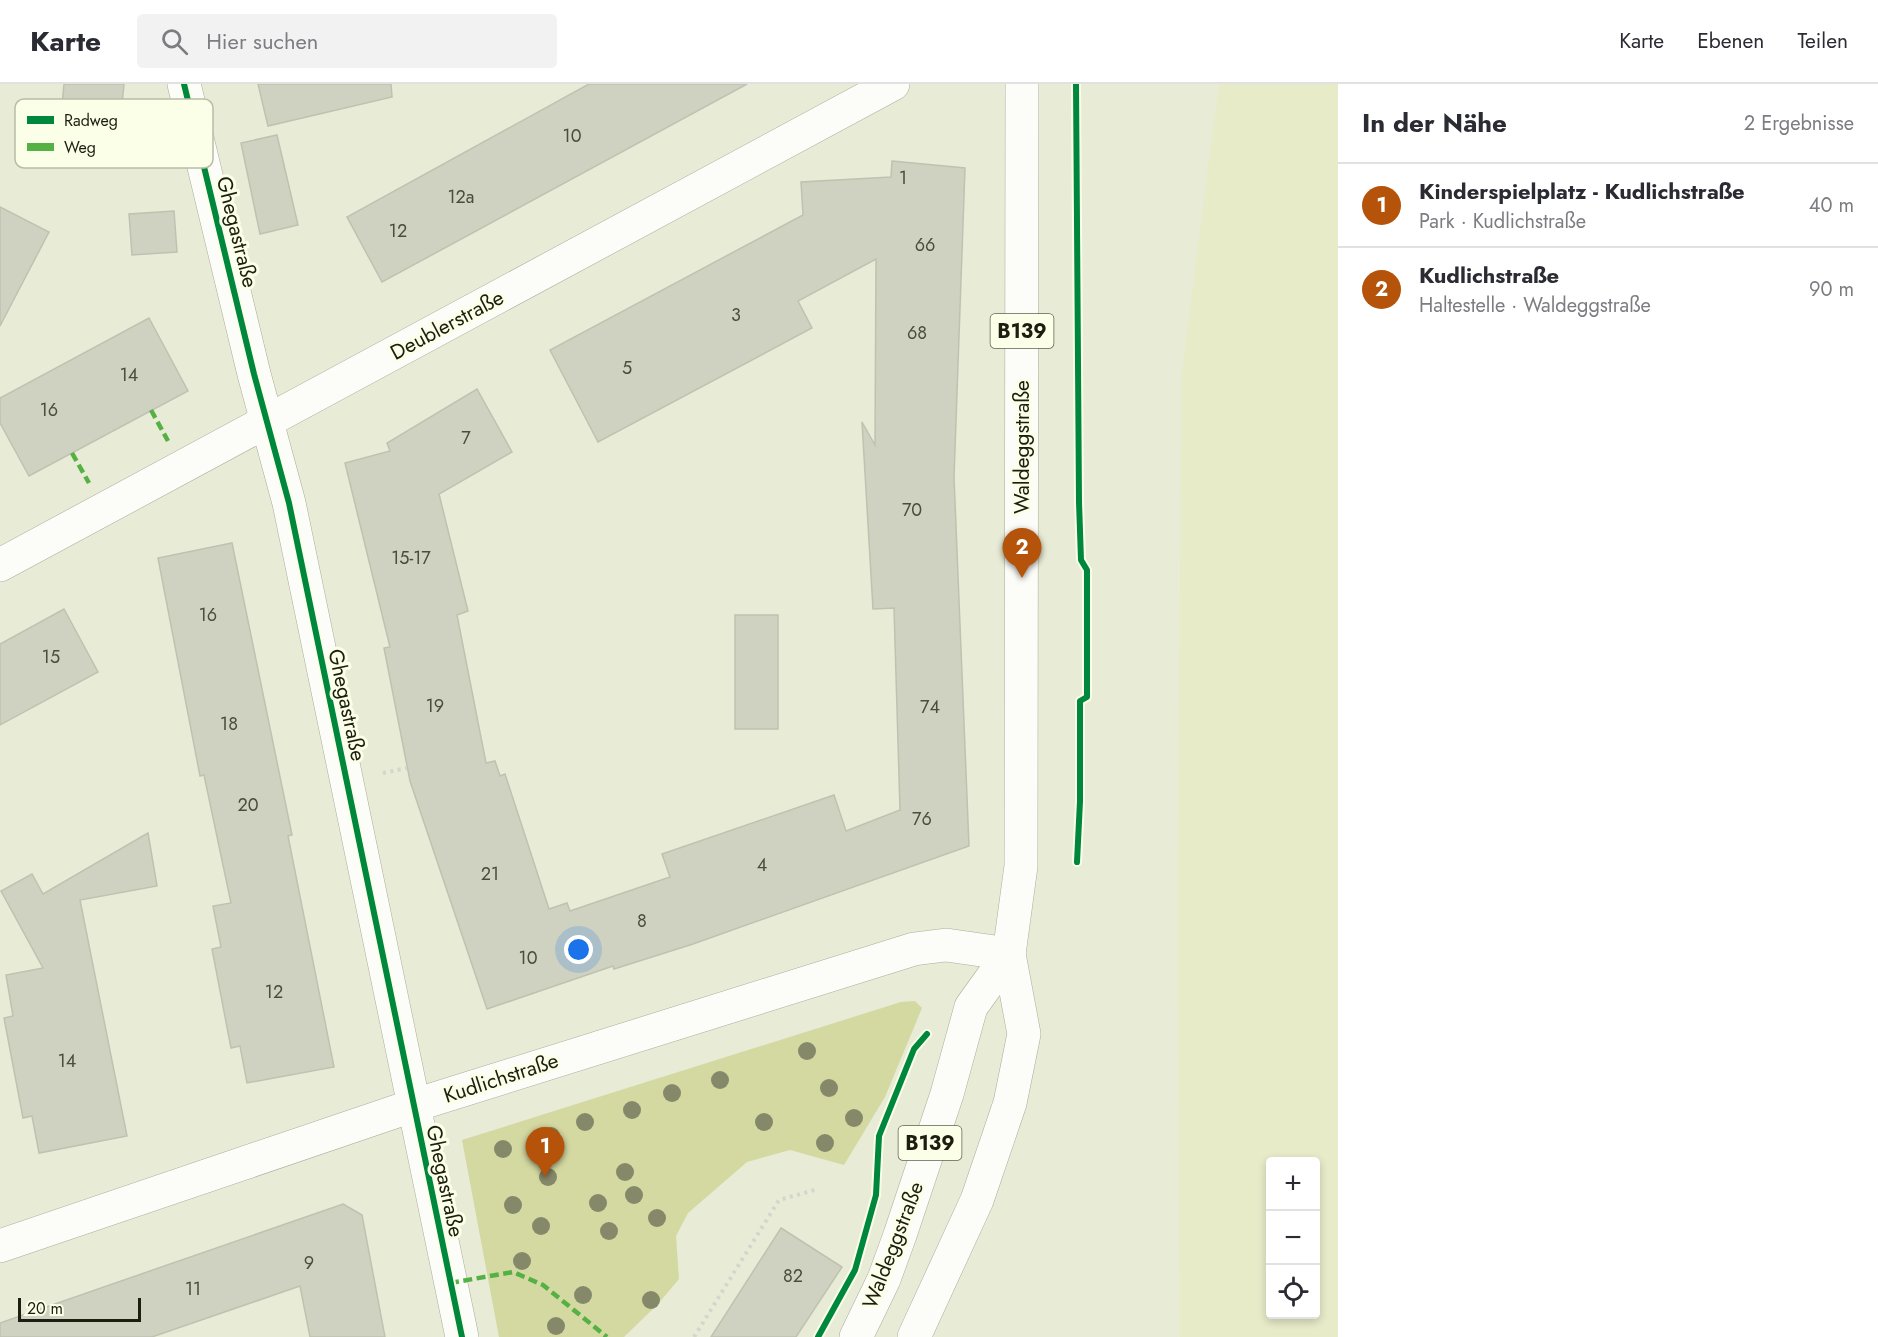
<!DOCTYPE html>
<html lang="de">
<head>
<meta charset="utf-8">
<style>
  :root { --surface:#fff; --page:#f2f2f3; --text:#2b2b33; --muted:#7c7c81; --line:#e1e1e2; --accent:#b45309 }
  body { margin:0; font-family:Jost,sans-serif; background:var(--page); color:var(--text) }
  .controls { position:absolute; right:18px; bottom:18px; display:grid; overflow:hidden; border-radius:6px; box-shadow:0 3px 9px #0003 }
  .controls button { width:54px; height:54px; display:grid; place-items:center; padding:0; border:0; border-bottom:2px solid var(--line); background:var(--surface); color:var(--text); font:30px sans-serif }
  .scale { position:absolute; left:18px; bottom:15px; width:123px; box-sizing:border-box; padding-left:6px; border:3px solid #1d1e10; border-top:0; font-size:16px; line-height:21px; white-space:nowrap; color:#1d1e10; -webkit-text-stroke:4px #fcffe8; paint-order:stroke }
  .you { position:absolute; left:579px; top:866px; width:21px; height:21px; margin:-15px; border:4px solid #fff; border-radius:50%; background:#1a73e8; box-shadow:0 0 0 9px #1a73e833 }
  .badge { display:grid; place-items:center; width:39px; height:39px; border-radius:50%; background:var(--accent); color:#fff; font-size:20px; font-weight:700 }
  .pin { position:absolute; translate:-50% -50px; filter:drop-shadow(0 2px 3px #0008) }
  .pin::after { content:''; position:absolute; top:32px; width:21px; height:18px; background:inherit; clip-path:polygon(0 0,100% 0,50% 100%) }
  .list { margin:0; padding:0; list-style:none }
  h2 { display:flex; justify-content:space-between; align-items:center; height:78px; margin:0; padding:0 24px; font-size:26px }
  h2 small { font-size:20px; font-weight:400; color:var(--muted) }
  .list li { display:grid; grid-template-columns:39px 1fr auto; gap:18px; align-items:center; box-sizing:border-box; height:84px; padding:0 24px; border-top:2px solid var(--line) }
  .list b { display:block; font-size:22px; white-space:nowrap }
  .list p { margin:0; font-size:20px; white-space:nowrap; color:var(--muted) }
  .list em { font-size:20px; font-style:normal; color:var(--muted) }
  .icon { flex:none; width:33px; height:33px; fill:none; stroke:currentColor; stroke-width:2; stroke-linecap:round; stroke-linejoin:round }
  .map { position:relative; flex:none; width:1338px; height:1253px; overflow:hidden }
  header { display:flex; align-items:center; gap:36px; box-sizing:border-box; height:84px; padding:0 30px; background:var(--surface); border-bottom:2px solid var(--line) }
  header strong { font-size:28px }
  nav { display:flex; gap:33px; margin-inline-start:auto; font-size:21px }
  .search { width:420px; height:54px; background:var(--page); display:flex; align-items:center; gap:15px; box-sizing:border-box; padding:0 21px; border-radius:6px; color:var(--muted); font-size:22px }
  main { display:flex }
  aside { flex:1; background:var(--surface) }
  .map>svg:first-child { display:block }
  .built { fill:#e7ebc8; fill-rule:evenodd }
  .green { fill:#d4d9a1 }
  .building { fill:#d0d2c1; stroke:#bfc2b1; stroke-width:1.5 }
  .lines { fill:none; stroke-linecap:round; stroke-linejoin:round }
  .minor-casing { stroke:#abad9c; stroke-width:34 }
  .major-casing { stroke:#abad9c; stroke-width:34 }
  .path { stroke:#d4d5cf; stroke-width:4; stroke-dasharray:3 4.5; stroke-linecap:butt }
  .minor { stroke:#fcfcf9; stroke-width:33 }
  .major { stroke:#fcfcf9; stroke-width:33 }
  .quiet { stroke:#55b144; stroke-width:4.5; stroke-dasharray:9 4.5; stroke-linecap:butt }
  .cycleway-casing { stroke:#fcffe8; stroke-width:10 }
  .cycleway { stroke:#00873e; stroke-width:6 }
  .tree { fill:#868969 }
  .labels { text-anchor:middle; stroke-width:6; stroke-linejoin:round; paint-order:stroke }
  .number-label { font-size:18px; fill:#4b4c3d }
  .shield { fill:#fcffe8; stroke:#606251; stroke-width:1.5 }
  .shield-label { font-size:20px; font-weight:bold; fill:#1d1e10 }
  .street-label { font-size:21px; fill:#1d1e10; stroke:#fcffe8 }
  .key { fill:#fcffe8; stroke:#b9bca7; stroke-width:1.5 }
  .key-label { font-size:16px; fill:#1d1e10 }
</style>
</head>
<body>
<header>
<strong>Karte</strong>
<div class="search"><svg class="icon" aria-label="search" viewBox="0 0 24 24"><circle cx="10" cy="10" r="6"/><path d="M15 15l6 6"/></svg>Hier suchen</div>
<nav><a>Karte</a><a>Ebenen</a><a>Teilen</a></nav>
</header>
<main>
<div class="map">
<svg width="1338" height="1253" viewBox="0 0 1338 1253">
  <rect width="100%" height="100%" fill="#e8ebd5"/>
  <path class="built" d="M1219 0H1338V1253H1180L1177 838 1182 287ZM1270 1078H1316V1230H1270Z"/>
  <polygon class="green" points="915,917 922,924 885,1013 844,1081 790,1066 747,1078 688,1129 676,1152 679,1195 658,1220 624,1253 499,1253 462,1056 901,918"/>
  <g class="building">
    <polygon points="64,0 124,0 117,68 47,62 51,19 62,21"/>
    <polygon points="258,0 391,0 392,13 268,42"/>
    <polygon points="589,0 747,0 382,198 347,133"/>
    <polygon points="277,51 298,141 260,150 241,59"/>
    <polygon points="892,77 965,84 954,393 969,762 693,860 614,885 613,882 487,925 410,697 384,564 390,563 345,379 390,367 387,359 477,305 512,368 439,410 468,527 457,531 486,679 495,677 500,692 505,690 549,825 567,819 570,827 670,793 662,770 834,711 846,747 900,726 894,524 873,525 862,338 875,361 876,175 798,217 812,244 598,358 550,266 803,131 801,98 891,93"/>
    <polygon points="0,123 49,148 0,242"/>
    <polygon points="174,127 177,168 132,171 129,130"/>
    <polygon points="149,234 188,307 29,392 0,339 0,314"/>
    <polygon points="232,459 292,751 288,752 334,983 247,999 240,962 231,964 212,865 221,863 213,822 231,819 204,691 200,692 158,474"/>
    <polygon points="64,525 98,588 0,641 0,560"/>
    <rect x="735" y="531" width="43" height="114"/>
    <polygon points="148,749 157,802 80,816 127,1052 39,1069 32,1032 23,1034 4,934 13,932 6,891 43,884 1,807 32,790 43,810"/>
    <polygon points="343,1120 362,1131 385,1253 310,1253 300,1202 152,1253 0,1253 0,1239"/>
    <polygon points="781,1144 842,1183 796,1253 711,1253"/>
  </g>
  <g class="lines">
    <defs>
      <g id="minor">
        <polyline points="184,0 254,290 289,419 462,1253"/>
        <polyline points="0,481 893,0"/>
        <polyline points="0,1162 412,1022 914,865 946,861 1009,870"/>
      </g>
      <g id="major">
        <polyline points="856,1253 884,1195 900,1151 947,1010 971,923 1009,870"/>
        <polyline points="914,1253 977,1116 1010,1019 1024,950 1009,870 1021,782 1022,0"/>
      </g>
    </defs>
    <use href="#minor" class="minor-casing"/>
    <use href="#major" class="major-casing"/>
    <g class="path">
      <polyline points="383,689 407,684"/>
      <polyline points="694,1253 779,1116 818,1105"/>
    </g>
    <use href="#minor" class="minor"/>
    <use href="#major" class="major"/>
    <g class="quiet">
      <polyline points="151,326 168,357"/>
      <polyline points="72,369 89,399"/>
      <polyline points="450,1199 513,1188 543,1201 607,1253"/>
    </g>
    <defs>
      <g id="cycleway">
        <polyline points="184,0 254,290 289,419 462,1253"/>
        <polyline points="1076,0 1079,418 1081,476 1087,486 1087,613 1080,617 1080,717 1077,778"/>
        <polyline points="818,1253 855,1186 876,1111 879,1052 914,965 927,950"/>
      </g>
    </defs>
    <use href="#cycleway" class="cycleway-casing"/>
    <use href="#cycleway" class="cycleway"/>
  </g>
  <g class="tree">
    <circle cx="807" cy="967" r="9"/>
    <circle cx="720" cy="996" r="9"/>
    <circle cx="829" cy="1004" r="9"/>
    <circle cx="672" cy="1009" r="9"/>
    <circle cx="632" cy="1026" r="9"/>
    <circle cx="854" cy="1034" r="9"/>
    <circle cx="585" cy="1038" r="9"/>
    <circle cx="764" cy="1038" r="9"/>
    <circle cx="551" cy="1052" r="9"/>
    <circle cx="825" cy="1059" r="9"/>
    <circle cx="503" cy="1065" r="9"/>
    <circle cx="625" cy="1088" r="9"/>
    <circle cx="548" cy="1093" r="9"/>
    <circle cx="634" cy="1111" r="9"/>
    <circle cx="598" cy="1119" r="9"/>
    <circle cx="513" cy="1121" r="9"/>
    <circle cx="657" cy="1134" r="9"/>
    <circle cx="541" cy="1142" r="9"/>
    <circle cx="609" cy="1147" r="9"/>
    <circle cx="522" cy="1177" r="9"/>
    <circle cx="583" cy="1211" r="9"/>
    <circle cx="651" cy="1216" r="9"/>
    <circle cx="556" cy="1242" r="9"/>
  </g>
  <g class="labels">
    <g class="number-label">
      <text x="572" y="58">10</text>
      <text x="903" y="100">1</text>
      <text x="461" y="119">12a</text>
      <text x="398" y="153">12</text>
      <text x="925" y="167">66</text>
      <text x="736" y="237">3</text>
      <text x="917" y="255">68</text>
      <text x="627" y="290">5</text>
      <text x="129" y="297">14</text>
      <text x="49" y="332">16</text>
      <text x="466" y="360">7</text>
      <text x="912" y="432">70</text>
      <text x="411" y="480">15-17</text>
      <text x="208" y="537">16</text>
      <text x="51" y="579">15</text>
      <text x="435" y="628">19</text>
      <text x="930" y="629">74</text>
      <text x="229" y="646">18</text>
      <text x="248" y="727">20</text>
      <text x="922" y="741">76</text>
      <text x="762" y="787">4</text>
      <text x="490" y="796">21</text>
      <text x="642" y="843">8</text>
      <text x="528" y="880">10</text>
      <text x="274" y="914">12</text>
      <text x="67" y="983">14</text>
      <text x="309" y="1185">9</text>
      <text x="793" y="1198">82</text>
      <text x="193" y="1211">11</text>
    </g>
    <g class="shield">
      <rect x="990.5" y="230" width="63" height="34" rx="4.5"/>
      <rect x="898.5" y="1042" width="63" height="34" rx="4.5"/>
    </g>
    <g class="shield-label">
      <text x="1022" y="254">B139</text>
      <text x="930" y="1066">B139</text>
    </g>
    <g class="street-label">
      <text transform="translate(237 148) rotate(76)" y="7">Ghegastraße</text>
      <text transform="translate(447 241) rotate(-28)" y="7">Deublerstraße</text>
      <text transform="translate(1022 363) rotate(-90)" y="7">Waldeggstraße</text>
      <text transform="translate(347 621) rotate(78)" y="7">Ghegastraße</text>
      <text transform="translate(501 994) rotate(-18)" y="7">Kudlichstraße</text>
      <text transform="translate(445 1097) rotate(78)" y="7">Ghegastraße</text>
      <text transform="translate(893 1161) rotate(-69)" y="7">Waldeggstraße</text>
    </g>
  </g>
  <rect x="15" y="15" width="198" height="69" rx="9" class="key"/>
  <rect x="27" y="32" width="27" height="8" fill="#00873e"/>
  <rect x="27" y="59" width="27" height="8" fill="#55b144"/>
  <g class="key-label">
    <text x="64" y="42">Radweg</text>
    <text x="64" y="69">Weg</text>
  </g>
</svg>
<div class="controls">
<button>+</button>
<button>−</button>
<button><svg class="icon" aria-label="locate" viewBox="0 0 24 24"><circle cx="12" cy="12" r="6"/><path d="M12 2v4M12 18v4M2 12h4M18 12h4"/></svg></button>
</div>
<div class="scale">20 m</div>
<div class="you"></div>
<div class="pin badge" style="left:545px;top:1093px">1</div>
<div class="pin badge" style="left:1022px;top:494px">2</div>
</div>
<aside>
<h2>In der Nähe<small>2 Ergebnisse</small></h2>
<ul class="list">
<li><span class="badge">1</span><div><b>Kinderspielplatz - Kudlichstraße</b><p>Park · Kudlichstraße</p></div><em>40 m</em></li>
<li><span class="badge">2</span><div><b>Kudlichstraße</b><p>Haltestelle · Waldeggstraße</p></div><em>90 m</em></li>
</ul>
</aside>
</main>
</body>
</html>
